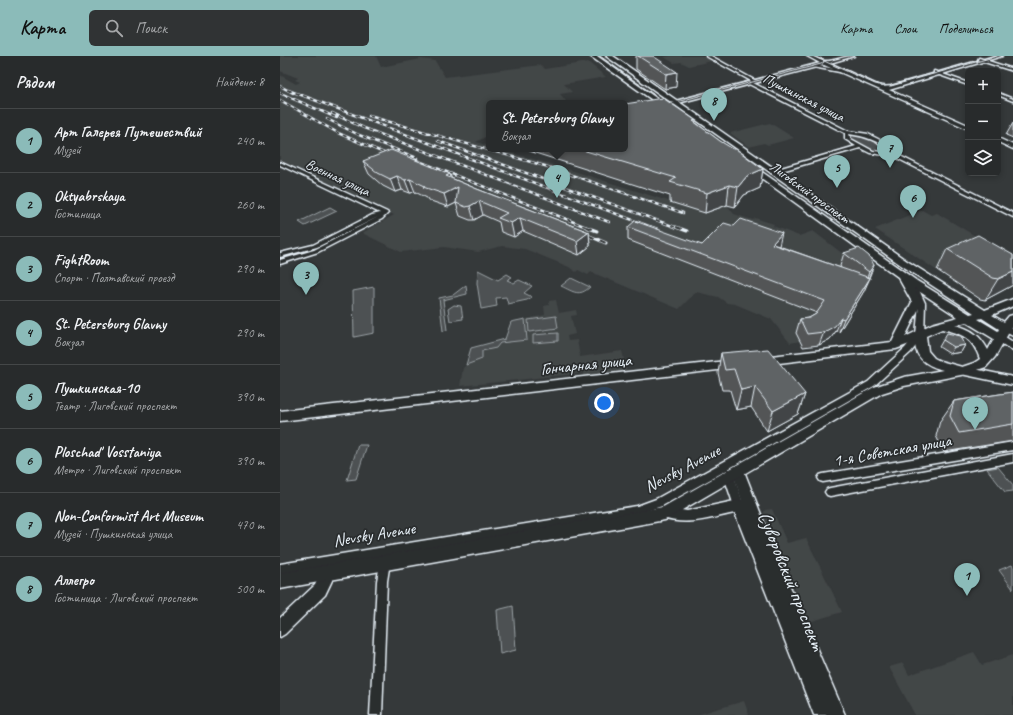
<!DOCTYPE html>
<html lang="ru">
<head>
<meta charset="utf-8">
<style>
  :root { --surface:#282b2c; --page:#303334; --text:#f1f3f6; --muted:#a5a7a9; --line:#444748; --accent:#8bbbb9 }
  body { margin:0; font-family:Caveat,sans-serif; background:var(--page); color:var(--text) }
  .controls { position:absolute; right:12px; top:12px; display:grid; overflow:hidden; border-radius:6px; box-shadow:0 2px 6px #0003 }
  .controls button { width:36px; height:36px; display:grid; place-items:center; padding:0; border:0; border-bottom:1px solid var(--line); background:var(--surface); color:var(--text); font:20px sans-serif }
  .you { position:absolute; left:324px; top:347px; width:14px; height:14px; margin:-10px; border:3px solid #fff; border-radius:50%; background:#1a73e8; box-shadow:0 0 0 6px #1a73e833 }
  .badge { display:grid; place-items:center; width:26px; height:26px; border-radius:50%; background:var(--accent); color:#111; font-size:13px; font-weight:700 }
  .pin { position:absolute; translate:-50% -33px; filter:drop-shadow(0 1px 2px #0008) }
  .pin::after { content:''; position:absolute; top:21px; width:14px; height:12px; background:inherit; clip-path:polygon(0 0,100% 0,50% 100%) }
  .popup { position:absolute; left:206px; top:44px; width:142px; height:52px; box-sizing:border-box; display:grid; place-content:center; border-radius:6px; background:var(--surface); filter:drop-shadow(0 1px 3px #0005); font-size:13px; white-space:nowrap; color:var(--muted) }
  .popup b { font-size:15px; color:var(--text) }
  .popup::after { content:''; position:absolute; left:50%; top:100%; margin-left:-8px; border:8px solid transparent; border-top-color:var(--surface) }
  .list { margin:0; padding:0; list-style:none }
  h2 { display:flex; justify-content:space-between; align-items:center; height:52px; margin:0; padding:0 16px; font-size:17px }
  h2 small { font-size:13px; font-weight:400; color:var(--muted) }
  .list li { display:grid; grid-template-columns:26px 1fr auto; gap:12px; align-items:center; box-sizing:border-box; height:64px; padding:0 16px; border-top:1px solid var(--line) }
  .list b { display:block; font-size:15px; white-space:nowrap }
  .list p { margin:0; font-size:13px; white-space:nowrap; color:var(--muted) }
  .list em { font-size:13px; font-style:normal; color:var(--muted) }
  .icon { flex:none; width:22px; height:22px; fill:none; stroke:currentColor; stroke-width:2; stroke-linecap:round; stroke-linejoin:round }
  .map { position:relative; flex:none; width:733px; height:659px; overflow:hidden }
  header { display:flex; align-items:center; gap:24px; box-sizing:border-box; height:56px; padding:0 20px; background:var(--accent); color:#111 }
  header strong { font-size:19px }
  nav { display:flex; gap:22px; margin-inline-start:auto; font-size:14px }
  .search { width:280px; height:36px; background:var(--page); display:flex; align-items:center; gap:10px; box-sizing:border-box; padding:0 14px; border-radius:6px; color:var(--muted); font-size:15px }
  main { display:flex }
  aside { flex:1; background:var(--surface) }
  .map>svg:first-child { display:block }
  .built { fill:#424647 }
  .green { fill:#4d5152; stroke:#9aa1a5 }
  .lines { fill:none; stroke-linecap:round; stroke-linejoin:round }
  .street-casing { stroke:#e8f1f8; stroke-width:3 }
  .secondary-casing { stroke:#e8f1f8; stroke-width:3 }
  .primary-casing { stroke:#e8f1f8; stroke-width:3 }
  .street { fill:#2a2d2e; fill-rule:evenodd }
  .secondary { fill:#2a2d2e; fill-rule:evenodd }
  .primary { fill:#2a2d2e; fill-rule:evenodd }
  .tram { stroke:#e8f1f8; stroke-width:1 }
  .rail-far1-casing { stroke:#e8f1f8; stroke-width:2.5 }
  .rail-casing { stroke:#e8f1f8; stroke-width:3 }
  .rail-far1 { stroke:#2a2d2e; stroke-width:1.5; stroke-dasharray:4; stroke-linecap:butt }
  .rail { stroke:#2a2d2e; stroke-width:2; stroke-dasharray:6; stroke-linecap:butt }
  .wall { fill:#525557; stroke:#e8f1f8 }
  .shaded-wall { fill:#424547; stroke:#e8f1f8 }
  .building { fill:#5f6365; stroke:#e8f1f8 }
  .labels { text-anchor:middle; stroke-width:3.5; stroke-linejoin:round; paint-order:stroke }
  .far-street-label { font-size:14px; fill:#e8f1f8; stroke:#2a2d2e }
  .street-label { font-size:17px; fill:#e8f1f8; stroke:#2a2d2e }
  .near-street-label { font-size:20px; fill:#e8f1f8; stroke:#2a2d2e }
</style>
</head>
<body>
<header>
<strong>Карта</strong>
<div class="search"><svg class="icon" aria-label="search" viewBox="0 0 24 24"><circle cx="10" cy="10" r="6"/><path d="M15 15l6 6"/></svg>Поиск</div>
<nav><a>Карта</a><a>Слои</a><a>Поделиться</a></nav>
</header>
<main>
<aside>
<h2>Рядом<small>Найдено: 8</small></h2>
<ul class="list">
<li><span class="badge">1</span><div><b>Арт Галерея Путешествий</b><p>Музей</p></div><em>240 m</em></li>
<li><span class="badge">2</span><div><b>Oktyabrskaya</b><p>Гостиница</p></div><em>260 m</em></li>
<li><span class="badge">3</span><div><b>FightRoom</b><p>Спорт · Полтавский проезд</p></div><em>290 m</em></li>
<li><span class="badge">4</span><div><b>St. Petersburg Glavny</b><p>Вокзал</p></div><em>290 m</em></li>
<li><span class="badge">5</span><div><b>Пушкинская-10</b><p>Театр · Лиговский проспект</p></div><em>390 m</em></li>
<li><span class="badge">6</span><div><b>Ploschad' Vosstaniya</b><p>Метро · Лиговский проспект</p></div><em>390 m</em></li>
<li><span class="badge">7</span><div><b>Non-Conformist Art Museum</b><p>Музей · Пушкинская улица</p></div><em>470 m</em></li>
<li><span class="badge">8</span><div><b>Аллегро</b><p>Гостиница · Лиговский проспект</p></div><em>500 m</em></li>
</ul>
</aside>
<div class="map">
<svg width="733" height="659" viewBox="0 0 733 659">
  <rect width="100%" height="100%" fill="#35393a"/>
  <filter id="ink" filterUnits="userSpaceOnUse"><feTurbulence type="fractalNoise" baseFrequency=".025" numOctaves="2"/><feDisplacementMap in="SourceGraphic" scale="8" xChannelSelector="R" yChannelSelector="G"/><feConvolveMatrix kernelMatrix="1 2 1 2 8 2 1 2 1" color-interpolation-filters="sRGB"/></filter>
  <g filter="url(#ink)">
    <g class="built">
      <polygon points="0,0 96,0 101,11 141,3 155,5 165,21 261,9 265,13 308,6 326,21 284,28 292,36 280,38 286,45 271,47 209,47 209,79 196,86 209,90 209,93 219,93 284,112 426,157 447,149 454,158 473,164 475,162 494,168 493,170 519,180 533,175 584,214 584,230 587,231 559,276 556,275 550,283 539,289 523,291 520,285 510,287 491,263 455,248 447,247 438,241 416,236 399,253 311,216 308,219 298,214 296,216 289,211 245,193 222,190 198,196 164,191 121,196 82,177 114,159 0,104 0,19 16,28 20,26 15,24 18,22 0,15"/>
      <polygon points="390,0 422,0 432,5 409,10 401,6 394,7 384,1"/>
      <polygon points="490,67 514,82 488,89 484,87 469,91 450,77"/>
      <polygon points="642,154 651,159 657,157 710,189 656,214 595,173"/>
      <polygon points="276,244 279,257 296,254 297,259 291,260 295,278 287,280 288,285 297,284 300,301 342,295 347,316 304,321 303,317 180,330 183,312 186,309 191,292 225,283 231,266 265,259 264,250 269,249 269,245"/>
      <polygon points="492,453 507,487 526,482 562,556 529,566 483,458 485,454"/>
      <polygon points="694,596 702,609 733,599 733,659 635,659 609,611 623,607 629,619"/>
      <polygon points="464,645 469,659 417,659 433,654"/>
    </g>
    <g class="green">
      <path d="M576 79 583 80 605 91 607 93C597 100 579 89 570 82L571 80Z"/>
      <polygon points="50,151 57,155 25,170 19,166"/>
      <polygon points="198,214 218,224 227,218 232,221 227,224 234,227 239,224 252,230 244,237 252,241 247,244 228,248 226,241 216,242 217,250 201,253 197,227"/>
      <path d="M291 222 310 231C299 241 294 236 281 230Z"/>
      <polygon points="186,229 187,238 163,244 167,274 163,275 159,242 173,239"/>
      <polygon points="94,231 94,277 74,281 73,235"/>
      <polygon points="174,249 181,250 183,263 170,265 168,253"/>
      <polygon points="276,260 278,272 249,276 248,264"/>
      <polygon points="245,263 247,284 220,287 216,292 202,295 202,303 186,309 191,292 225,283 231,266"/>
      <polygon points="278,277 278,285 253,287 253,279"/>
      <polygon points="78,389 87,389 76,423 67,424"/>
      <polygon points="718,411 733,429 733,435 725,436 707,413"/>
      <polygon points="732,509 733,511 733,533 719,514"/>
      <polygon points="233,550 236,594 220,598 217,554"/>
    </g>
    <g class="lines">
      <defs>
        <g id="street">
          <polygon points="426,0 431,0 476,25 473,26"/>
          <polygon points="699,2 733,13 733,15 698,4"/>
          <polygon points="534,9 565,15 567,16 565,17 533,11"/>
          <polygon points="654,15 688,27 688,29 654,17"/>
          <path d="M469 26H471L568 75 588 78 610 89 615 93 616 98 733 157V161L613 100 590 97 580 92 495 117H491V115L576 90 565 83V77L469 28ZM569 78C584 80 599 85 611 95V97L593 95 571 83Z"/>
          <polygon points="718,37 733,43 733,45 718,39"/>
          <polygon points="0,106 107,156 108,157 102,163 38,196 0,208 0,204 34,194 98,161 37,191 0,201 0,197 33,189 92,159 100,157 0,109"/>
          <polygon points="633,225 636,227 645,247 644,280 631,296 594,330 448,413 453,413 455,416 454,420 464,450 462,453 459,454 456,453 454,450 444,420 447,414 382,450 357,458 0,518 0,508 357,450 376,443 588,326 625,292 636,279 639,247 630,227"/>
          <polygon points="733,386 733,394 543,426 540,425 538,422 540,419 543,418"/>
          <polygon points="733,398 733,406 550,440 547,439 545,436 547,433 550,432"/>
          <polygon points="105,501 109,502 110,506 107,525 102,659 90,659 97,525 101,502"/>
        </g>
        <g id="secondary">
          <path d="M527 0C535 0 539 5 545 5 552 6 565 0 574 0L550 7 602 31 611 30 715 0H722L609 34 688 69V73L544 9 383 51 380 49 540 7Z"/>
          <polygon points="718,82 733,89 733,93 718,86"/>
          <polygon points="725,269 733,272 733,280 721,274 720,272"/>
          <polygon points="720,278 733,286 733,295 716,284 715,282"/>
          <polygon points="685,311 733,321 733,329 681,318 680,315 681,312"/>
          <path d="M458 410 462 411 464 415 500 507 565 659H534L455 457C429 462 407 471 380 461L378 457 380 453 385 451 407 455 459 444 462 445 452 415 454 411Z"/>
          <polygon points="49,509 54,511 56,516 45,539 5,578 0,581 0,562 35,529 44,511"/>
        </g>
        <g id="primary">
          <polygon points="310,0 317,0 390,52 385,53"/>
          <path d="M326 0H333L627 205 705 254 733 243V250L712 259 724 266 729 260 733 259V269L715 301 706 311 686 318 624 330 602 337 385 464 0 533V517L383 451 594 331 624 321 663 314C648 310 635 303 635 286L616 293 482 309 478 308 476 305 478 302 482 301 612 286 632 246 618 221 466 111 465 109 469 107 637 225 690 258 694 257 621 209ZM634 232 678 261 652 268 625 281 642 246ZM702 262 719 273 718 275 698 263ZM686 266 714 283 708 294C700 279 691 273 675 269ZM662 273C683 278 693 282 700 303L694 307 682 311 660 305 654 302 648 295 646 280Z"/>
          <polygon points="455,304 459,305 461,308 459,311 455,312 0,365 0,355"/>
        </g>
      </defs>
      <use href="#street" class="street-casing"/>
      <use href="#secondary" class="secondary-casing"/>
      <use href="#primary" class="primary-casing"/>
      <use href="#street" class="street"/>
      <use href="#secondary" class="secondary"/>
      <use href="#primary" class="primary"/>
      <g class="tram">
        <polyline points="320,0 380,43 391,46 400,45 541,8 544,6 541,2"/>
        <polyline points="533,0 595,28 611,30 717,0"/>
      </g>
      <defs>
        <g id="rail-far1">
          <polyline points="0,30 13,37"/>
          <polyline points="8,34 374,172"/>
          <polyline points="0,37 57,62"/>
          <polyline points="0,44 58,77 113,101"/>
          <polyline points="52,57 84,72 329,166"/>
          <polyline points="89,60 265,110 403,157"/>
          <polyline points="47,63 79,79 137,102"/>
          <polyline points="158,85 398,172"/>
          <polyline points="131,102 309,172"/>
        </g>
        <g id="rail">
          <polyline points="306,171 317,175"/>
          <polyline points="371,171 377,173"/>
          <polyline points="396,171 407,175"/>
          <polyline points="298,175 326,187"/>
        </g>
      </defs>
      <use href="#rail-far1" class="rail-far1-casing"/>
      <use href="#rail" class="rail-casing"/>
      <use href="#rail-far1" class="rail-far1"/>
      <use href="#rail" class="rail"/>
    </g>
    <g class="wall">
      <polygon points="356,0 373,0 396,31 385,33 356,13"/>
      <polygon points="415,64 415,66 440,85 483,113 480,132 464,139 455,151 447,149 425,157 390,146 390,140 249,95 248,93 345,93"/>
      <polygon points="733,67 733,82 726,79"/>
      <polygon points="83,105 170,118 171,122 197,133 309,176 310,190 299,199 243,175 234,181 221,176 219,166 203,159 194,164 190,164 180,160 176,147 168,151 148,144 147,142 135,136 130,137 122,134 115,136 103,130 89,118"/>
      <polygon points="348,171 422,189 499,190 561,212 560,210 564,197 594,209 584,235 559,276 556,275 550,283 539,289 523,291 516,277 520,263 529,262 536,258 537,257 348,184"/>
      <polygon points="667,193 733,199 733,229 705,244 700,243 657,214"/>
      <polygon points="663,284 685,289 681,296 670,298 659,291"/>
      <polygon points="441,297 525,338 518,358 487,375 471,351 456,354 450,334 442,334 438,317"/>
      <polygon points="733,336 733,385 664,396 656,380 660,365 674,345"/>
    </g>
    <g class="shaded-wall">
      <polygon points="397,16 396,31 385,33 386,18"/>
      <polygon points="483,113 480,132 464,139 455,151 458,131 467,120"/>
      <polygon points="170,118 174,131 166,120"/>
      <polygon points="117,120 122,134 115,136 110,123"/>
      <polygon points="130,123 135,136 130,137 125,124"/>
      <polygon points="449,129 447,149 425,157 427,137"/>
      <polygon points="178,131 182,144 168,151 164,138"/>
      <polygon points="199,145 203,159 194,164 190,150"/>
      <polygon points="240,162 243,175 234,181 231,167"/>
      <polygon points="309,176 310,190 299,199 297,185"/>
      <polygon points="502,177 499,190 492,188"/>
      <polygon points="594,209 588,223 584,230 589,216"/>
      <polygon points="733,216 733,229 705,244 718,223"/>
      <polygon points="590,222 584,235 559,276 564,263"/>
      <polygon points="561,262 556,275 550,283 539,289 544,276"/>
      <polygon points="685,289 681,296 670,298 674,291"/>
      <polygon points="475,331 471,351 456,354 461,334"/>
      <polygon points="525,338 518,358 487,375 493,355"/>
    </g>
    <g class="building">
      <polygon points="358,0 373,0 397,16 386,18"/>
      <polygon points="383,42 415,64 413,65 440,85 453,93 456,93 483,113 467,120 458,131 449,129 427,137 390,126 396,122 299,93 345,93 345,48"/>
      <polygon points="111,94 170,118 166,120 197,133 309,176 297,185 240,162 231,167 218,162 227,157 199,145 190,150 186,151 176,147 178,131 164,138 143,131 145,130 130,123 125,124 117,120 110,123 98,117 83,105"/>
      <polygon points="461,163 502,177 492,188 590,222 564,263 561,262 555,270 544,276 527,278 520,263 529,262 536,258 545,245 348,171 355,165 422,189 444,167 454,170"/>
      <polygon points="698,179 733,199 733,216 718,223 713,222 667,193"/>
      <polygon points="579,192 589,200 594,209 589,216 564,197"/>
      <polygon points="667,277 681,280 685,289 674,291 663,284"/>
      <polygon points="488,293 525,338 493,355 475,331 461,334 454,313 445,314 441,297"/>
      <polygon points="733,336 733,368 679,377 670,360 674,345"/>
    </g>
  </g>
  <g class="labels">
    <g class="far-street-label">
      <text transform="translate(524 41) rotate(27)" y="5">Пушкинская улица</text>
      <text transform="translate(58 121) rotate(25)" y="5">Военная улица</text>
      <text transform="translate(530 136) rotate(36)" y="5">Лиговский проспект</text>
    </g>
    <g class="street-label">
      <text transform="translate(306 308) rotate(-6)" y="6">Гончарная улица</text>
      <text transform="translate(612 394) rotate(-10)" y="6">1-я Советская улица</text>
      <text transform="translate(402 412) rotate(-28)" y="6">Nevsky Avenue</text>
      <text transform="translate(94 478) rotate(-9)" y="6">Nevsky Avenue</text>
    </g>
    <g class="near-street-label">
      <text transform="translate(512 525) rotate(68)" y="7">Суворовский проспект</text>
    </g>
  </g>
</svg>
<div class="controls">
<button>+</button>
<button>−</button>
<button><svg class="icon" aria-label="layers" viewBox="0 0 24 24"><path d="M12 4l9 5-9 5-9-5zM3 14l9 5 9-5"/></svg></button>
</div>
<div class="you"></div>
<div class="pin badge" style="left:687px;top:540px">1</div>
<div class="pin badge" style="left:695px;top:374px">2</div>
<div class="pin badge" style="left:26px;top:239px">3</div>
<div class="pin badge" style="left:277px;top:142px">4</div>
<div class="popup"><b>St. Petersburg Glavny</b>Вокзал</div>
<div class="pin badge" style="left:557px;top:132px">5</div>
<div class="pin badge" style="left:633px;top:162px">6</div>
<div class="pin badge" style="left:610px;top:112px">7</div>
<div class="pin badge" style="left:434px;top:65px">8</div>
</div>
</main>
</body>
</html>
